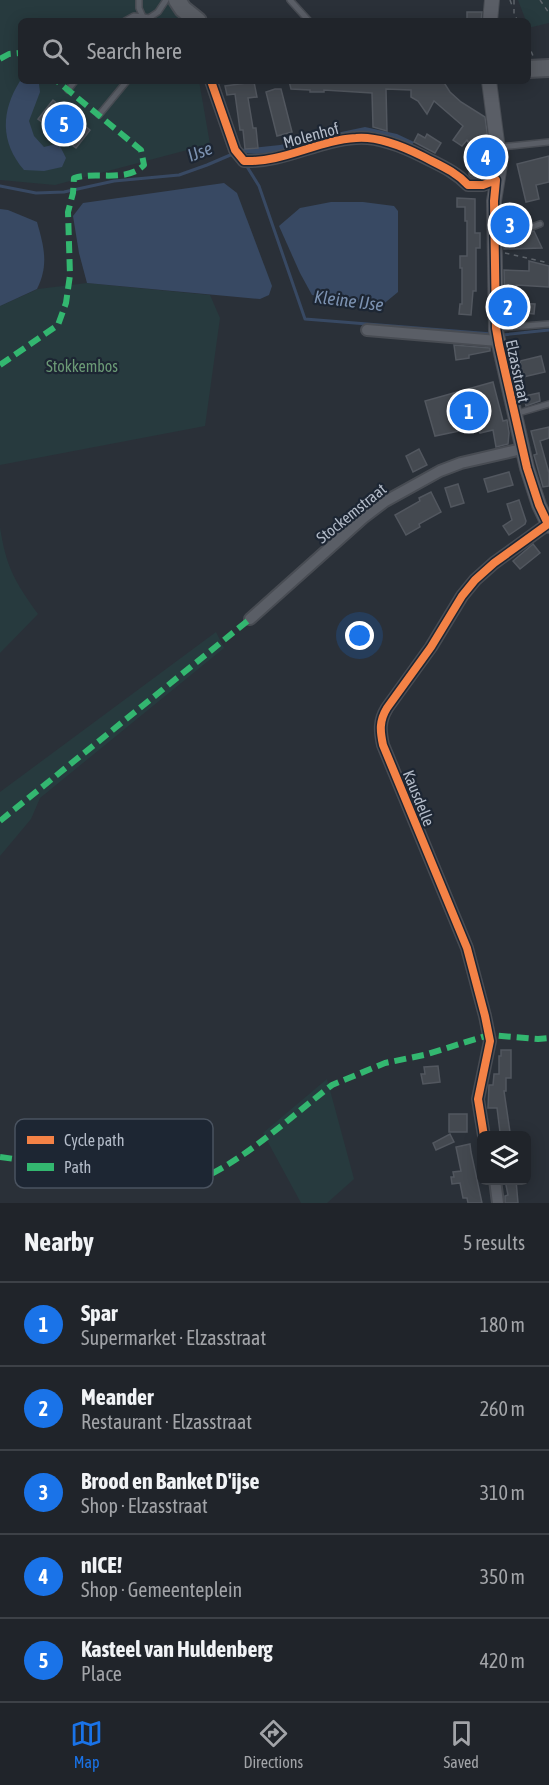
<!DOCTYPE html>
<html lang="en">
<head>
<meta charset="utf-8">
<style>
  :root { --surface:#20242a; --page:#2d3036; --text:#f1f3f6; --muted:#a2a4a8; --line:#3d4147; --accent:#1a73e8 }
  body { margin:0; font-family:"Asap Condensed",sans-serif; background:var(--page); color:var(--text) }
  .controls { position:absolute; right:18px; bottom:18px; display:grid; overflow:hidden; border-radius:9px; box-shadow:0 3px 15px #0003 }
  .controls button { width:54px; height:54px; display:grid; place-items:center; padding:0; border:0; border-bottom:2px solid var(--line); background:var(--surface); color:var(--text); font:30px sans-serif }
  .you { position:absolute; left:360px; top:636px; width:21px; height:21px; margin:-15px; border:4px solid #fff; border-radius:50%; background:#1a73e8; box-shadow:0 0 0 9px #1a73e833 }
  .badge { display:grid; place-items:center; width:39px; height:39px; border-radius:50%; background:var(--accent); color:#fff; font-size:20px; font-weight:700 }
  .pin { position:absolute; translate:-50% -50%; border:3px solid #fff; box-shadow:0 2px 6px #0006 }
  .list { margin:0; padding:0; list-style:none }
  h2 { display:flex; justify-content:space-between; align-items:center; height:78px; margin:0; padding:0 24px; font-size:26px }
  h2 small { font-size:20px; font-weight:400; color:var(--muted) }
  .list li { display:grid; grid-template-columns:39px 1fr auto; gap:18px; align-items:center; box-sizing:border-box; height:84px; padding:0 24px; border-top:2px solid var(--line) }
  .list b { display:block; font-size:22px; white-space:nowrap }
  .list p { margin:0; font-size:20px; white-space:nowrap; color:var(--muted) }
  .list em { font-size:20px; font-style:normal; color:var(--muted) }
  .icon { flex:none; width:33px; height:33px; fill:none; stroke:currentColor; stroke-width:2; stroke-linecap:round; stroke-linejoin:round }
  .map { position:relative; flex:none; width:549px; height:1203px; overflow:hidden }
  .search { position:absolute; background:var(--surface); box-shadow:0 3px 15px #0003; left:18px; right:18px; top:18px; height:66px; display:flex; align-items:center; gap:15px; box-sizing:border-box; padding:0 21px; border-radius:9px; color:var(--muted); font-size:22px }
  .sheet { height:498px; background:var(--surface) }
  nav { display:flex; justify-content:space-around; align-items:center; box-sizing:border-box; height:84px; border-top:2px solid var(--line); background:var(--surface); font-size:16px; color:var(--muted) }
  nav a { display:grid; justify-items:center; gap:3px }
  nav .on { color:var(--accent) }
  .map>svg:first-child { display:block }
  .green { fill:#273a3e }
  .water { fill:#384963 }
  .lines { fill:none; stroke-linecap:round; stroke-linejoin:round }
  .stream { stroke:#384963; stroke-width:3 }
  .building { fill:#444950; stroke:#52575f; stroke-width:1.5 }
  .service-casing { stroke:#484c53; stroke-width:8 }
  .minor-casing { stroke:#484c53; stroke-width:14 }
  .tertiary-casing { stroke:#484c53; stroke-width:16 }
  .secondary-casing { stroke:#484c53; stroke-width:20 }
  .path { stroke:#5d636a; stroke-width:1.5; stroke-dasharray:4.5 4.5; stroke-linecap:butt }
  .service { stroke:#5a5e66; stroke-width:5 }
  .minor { stroke:#5a5e66; stroke-width:10 }
  .tertiary { stroke:#5a5e66; stroke-width:14 }
  .secondary { stroke:#595d64; stroke-width:16 }
  .quiet { stroke:#33b770; stroke-width:6; stroke-dasharray:12 6; stroke-linecap:butt }
  .cycleway-casing { stroke:#1d2633; stroke-width:11 }
  .cycleway { stroke:#f48246; stroke-width:8 }
  .labels { text-anchor:middle; stroke-width:4.5; stroke-linejoin:round; paint-order:stroke }
  .street-label { font-size:16px; fill:#b4bcc9; stroke:#1d2633 }
  .park-label { font-size:16px; fill:#6b9a76; stroke:#1d2633 }
  .water-label { font-size:18px; font-style:italic; fill:#7c92b1; stroke:#1d2633 }
  .key { fill:#1d2633; stroke:#4a5360; stroke-width:1.5 }
  .key-label { font-size:16px; fill:#b4bcc9 }
</style>
</head>
<body>
<div class="map">
<svg width="549" height="1203" viewBox="0 0 549 1203">
  <rect width="100%" height="100%" fill="#2a3038"/>
  <g class="green">
    <polygon points="0,0 166,0 180,21 21,21 21,81 199,81 210,144 55,185 0,180"/>
    <polygon points="518,0 549,0 549,23 528,28 528,21 526,21"/>
    <polygon points="87,283 210,295 220,318 205,426 0,465 0,306 38,289"/>
    <path d="M0 527C6 567 15 582 38 614L0 653Z"/>
    <polygon points="216,632 224,648 40,798 31,819 0,856 0,792"/>
    <polygon points="327,1079 354,1179 327,1203 301,1203 263,1133"/>
  </g>
  <g class="water">
    <path d="M20 81 39 84 40 92 29 121 34 136 44 147 56 144 61 148 66 158 62 167 44 171 24 170C0 142 1 111 20 81Z"/>
    <polygon points="365,127 397,134 414,142 411,147 337,138 278,152 256,154 243,153 241,149 280,145"/>
    <polygon points="224,183 237,193 272,286 269,295 260,299 87,283 79,253 73,216 83,203"/>
    <polygon points="331,202 363,202 394,206 398,211 398,292 381,306 312,295 300,273 279,226 300,208"/>
    <path d="M0 209 8 210 37 222C44 247 49 265 37 289L0 306Z"/>
  </g>
  <g class="lines">
    <g class="stream">
      <polyline points="246,165 259,186 305,319 492,334"/>
      <polyline points="0,186 36,193 64,192 114,181 179,175 207,165 235,153"/>
      <polyline points="502,335 549,330"/>
    </g>
  </g>
  <g class="building">
    <polygon points="467,12 482,12 481,21 467,21"/>
    <polygon points="289,81 443,81 450,92 461,102 485,117 491,163 488,164 489,173 481,174 481,177 471,177 469,175 469,173 475,173 474,152 467,140 462,146 453,140 463,126 434,101 427,114 418,101 411,97 411,90 386,89 387,131 373,127 372,93 324,90 324,92 310,92 310,90 291,89"/>
    <polygon points="254,82 257,97 248,98 253,128 256,128 258,148 245,149 243,130 240,130 235,94 227,95 225,86"/>
    <polygon points="275,89 281,89 292,132 277,136 266,92"/>
    <polygon points="53,100 90,130 76,148 38,119"/>
    <polygon points="418,134 425,138 427,134 441,143 435,153 414,142"/>
    <polygon points="549,156 549,182 536,185 539,199 526,202 517,164"/>
    <polygon points="457,198 475,199 475,233 480,233 480,248 476,248 476,291 473,291 471,315 459,314 460,304 462,304 462,268 460,268 460,256 467,256 467,221 465,221 465,207 457,207"/>
    <polygon points="525,215 529,223 504,232 504,217"/>
    <polygon points="534,231 542,248 504,249 504,242"/>
    <polygon points="529,261 549,266 549,287 516,285 515,303 535,304 534,314 505,311 504,270 529,271"/>
    <polygon points="454,345 490,348 490,351 469,355 469,358 456,360"/>
    <polygon points="541,356 545,372 523,377 520,361"/>
    <polygon points="493,382 503,421 507,420 509,433 508,444 496,447 493,430 480,433 478,427 435,436 425,401"/>
    <polygon points="539,393 540,401 526,406 524,396"/>
    <polygon points="549,427 549,438 540,441 549,473 549,486 543,487 534,455 537,454 531,431"/>
    <polygon points="419,449 427,465 413,472 406,456"/>
    <polygon points="509,472 513,485 488,492 484,479"/>
    <polygon points="458,484 464,503 451,507 445,488"/>
    <polygon points="431,492 441,512 419,524 420,527 406,535 395,515 420,501 419,498"/>
    <polygon points="519,500 526,521 525,524 509,535 503,526 512,520 507,504"/>
    <polygon points="533,544 540,553 520,569 513,561"/>
    <polygon points="501,1050 511,1050 511,1078 506,1078 506,1091 504,1091 510,1132 500,1132 497,1108 488,1108 489,1085 493,1085 494,1074 499,1074 499,1056 501,1056"/>
    <polygon points="438,1066 440,1082 423,1084 421,1074 425,1074 424,1067"/>
    <rect x="449" y="1114" width="18" height="18"/>
    <polygon points="450,1134 454,1142 436,1150 433,1143"/>
    <polygon points="470,1144 471,1152 482,1203 468,1203 467,1198 463,1198 460,1183 452,1184 451,1177 454,1177 453,1172 461,1171 456,1147"/>
    <polygon points="505,1180 516,1180 518,1203 505,1203 505,1196 508,1195"/>
  </g>
  <g class="lines">
    <defs>
      <g id="service">
        <polyline points="139,0 139,8 143,17 149,18 158,12 166,0"/>
        <polyline points="290,0 309,21"/>
        <polyline points="125,21 134,16 143,17"/>
        <polyline points="68,90 75,81"/>
        <polyline points="99,115 127,81"/>
        <polyline points="500,147 549,142"/>
        <polyline points="496,238 508,236 540,224"/>
        <polyline points="498,328 549,324"/>
        <polyline points="515,414 549,404"/>
      </g>
      <g id="minor">
        <path d="M211 81 235 150 244 161C283 163 318 140 356 138 378 136 402 146 422 156 439 165 455 171 468 185H483L496 180"/>
        <polyline points="367,330 498,341"/>
        <polyline points="250,619 363,518 384,502 440,471 461,463 522,449"/>
        <path d="M484 1136 478 1099 490 1041 485 1016 467 948 383 745C380 731 379 721 387 708L431 647 462 596 475 580 494 563 548 524"/>
        <polyline points="495,1180 498,1203"/>
      </g>
      <g id="tertiary">
        <polyline points="490,21 492,0"/>
        <polyline points="489,81 500,165 494,201 496,331 527,468 539,505 549,526"/>
      </g>
      <g id="secondary">
        <polyline points="177,0 183,9 198,21"/>
        <polyline points="528,69 549,68"/>
      </g>
    </defs>
    <use href="#service" class="service-casing"/>
    <use href="#minor" class="minor-casing"/>
    <use href="#tertiary" class="tertiary-casing"/>
    <use href="#secondary" class="secondary-casing"/>
    <g class="path">
      <polyline points="510,0 513,8"/>
      <polyline points="514,0 514,14 518,21"/>
      <polyline points="540,0 549,13"/>
      <polyline points="528,43 533,56"/>
      <polyline points="505,253 549,263"/>
    </g>
    <use href="#service" class="service"/>
    <use href="#minor" class="minor"/>
    <use href="#tertiary" class="tertiary"/>
    <use href="#secondary" class="secondary"/>
    <g class="quiet">
      <polyline points="0,59 9,54 21,53"/>
      <path d="M0 365 58 325 66 303 70 275 68 212 73 193 74 178C95 171 127 183 144 165L141 150 57 81"/>
      <polyline points="0,821 250,619"/>
      <path d="M0 1157 189 1183C234 1170 294 1114 332 1085L385 1063 424 1055 489 1035 538 1039 549 1038"/>
    </g>
    <defs>
      <path id="cycleway" d="M211 81 235 150 244 161C283 163 318 140 356 138 378 136 402 146 422 156 439 165 455 171 468 185H483L496 180 494 201 496 328 499 345 527 468 539 505 548 524 494 563 475 580 462 596 431 647 387 708C379 721 380 731 383 745L467 948 485 1016 490 1041 478 1099 484 1136"/>
    </defs>
    <use href="#cycleway" class="cycleway-casing"/>
    <use href="#cycleway" class="cycleway"/>
  </g>
  <g class="labels">
    <g class="street-label">
      <text transform="translate(311 135) rotate(-15)" y="6">Molenhof</text>
      <text transform="translate(518 371) rotate(78)" y="6">Elzasstraat</text>
      <text transform="translate(351 513) rotate(-39)" y="6">Stockemstraat</text>
      <text transform="translate(419 798) rotate(68)" y="6">Kausdelle</text>
    </g>
    <g class="park-label">
      <text x="82" y="372">Stokkembos</text>
    </g>
    <g class="water-label">
      <text transform="translate(200 152) rotate(-21)" y="6">IJse</text>
      <text transform="translate(349 301) rotate(7)" y="6">Kleine IJse</text>
    </g>
  </g>
  <rect x="15" y="1119" width="198" height="69" rx="9" class="key"/>
  <rect x="27" y="1136" width="27" height="8" fill="#f48246"/>
  <rect x="27" y="1163" width="27" height="8" fill="#33b770"/>
  <g class="key-label">
    <text x="64" y="1146">Cycle path</text>
    <text x="64" y="1173">Path</text>
  </g>
</svg>
<div class="controls">
<button><svg class="icon" aria-label="layers" viewBox="0 0 24 24"><path d="M12 4l9 5-9 5-9-5zM3 14l9 5 9-5"/></svg></button>
</div>
<div class="you"></div>
<div class="pin badge" style="left:469px;top:411px">1</div>
<div class="pin badge" style="left:508px;top:307px">2</div>
<div class="pin badge" style="left:510px;top:225px">3</div>
<div class="pin badge" style="left:486px;top:157px">4</div>
<div class="pin badge" style="left:64px;top:124px">5</div>
<div class="search"><svg class="icon" aria-label="search" viewBox="0 0 24 24"><circle cx="10" cy="10" r="6"/><path d="M15 15l6 6"/></svg>Search here</div>
</div>
<section class="sheet">
<h2>Nearby<small>5 results</small></h2>
<ul class="list">
<li><span class="badge">1</span><div><b>Spar</b><p>Supermarket · Elzasstraat</p></div><em>180 m</em></li>
<li><span class="badge">2</span><div><b>Meander</b><p>Restaurant · Elzasstraat</p></div><em>260 m</em></li>
<li><span class="badge">3</span><div><b>Brood en Banket D'ijse</b><p>Shop · Elzasstraat</p></div><em>310 m</em></li>
<li><span class="badge">4</span><div><b>nICE!</b><p>Shop · Gemeenteplein</p></div><em>350 m</em></li>
<li><span class="badge">5</span><div><b>Kasteel van Huldenberg</b><p>Place</p></div><em>420 m</em></li>
</ul>
</section>
<nav>
<a class="on"><svg class="icon" aria-label="map" viewBox="0 0 24 24"><path d="M3 6l6-2 6 2 6-2v14l-6 2-6-2-6 2zM9 4v14M15 6v14"/></svg>Map</a>
<a><svg class="icon" aria-label="directions" viewBox="0 0 24 24"><path d="M12 3l9 9-9 9-9-9zM9 14v-3h6M13 9l2 2-2 2"/></svg>Directions</a>
<a><svg class="icon" aria-label="saved" viewBox="0 0 24 24"><path d="M7 4h10v16l-5-4-5 4z"/></svg>Saved</a>
</nav>
</body>
</html>
